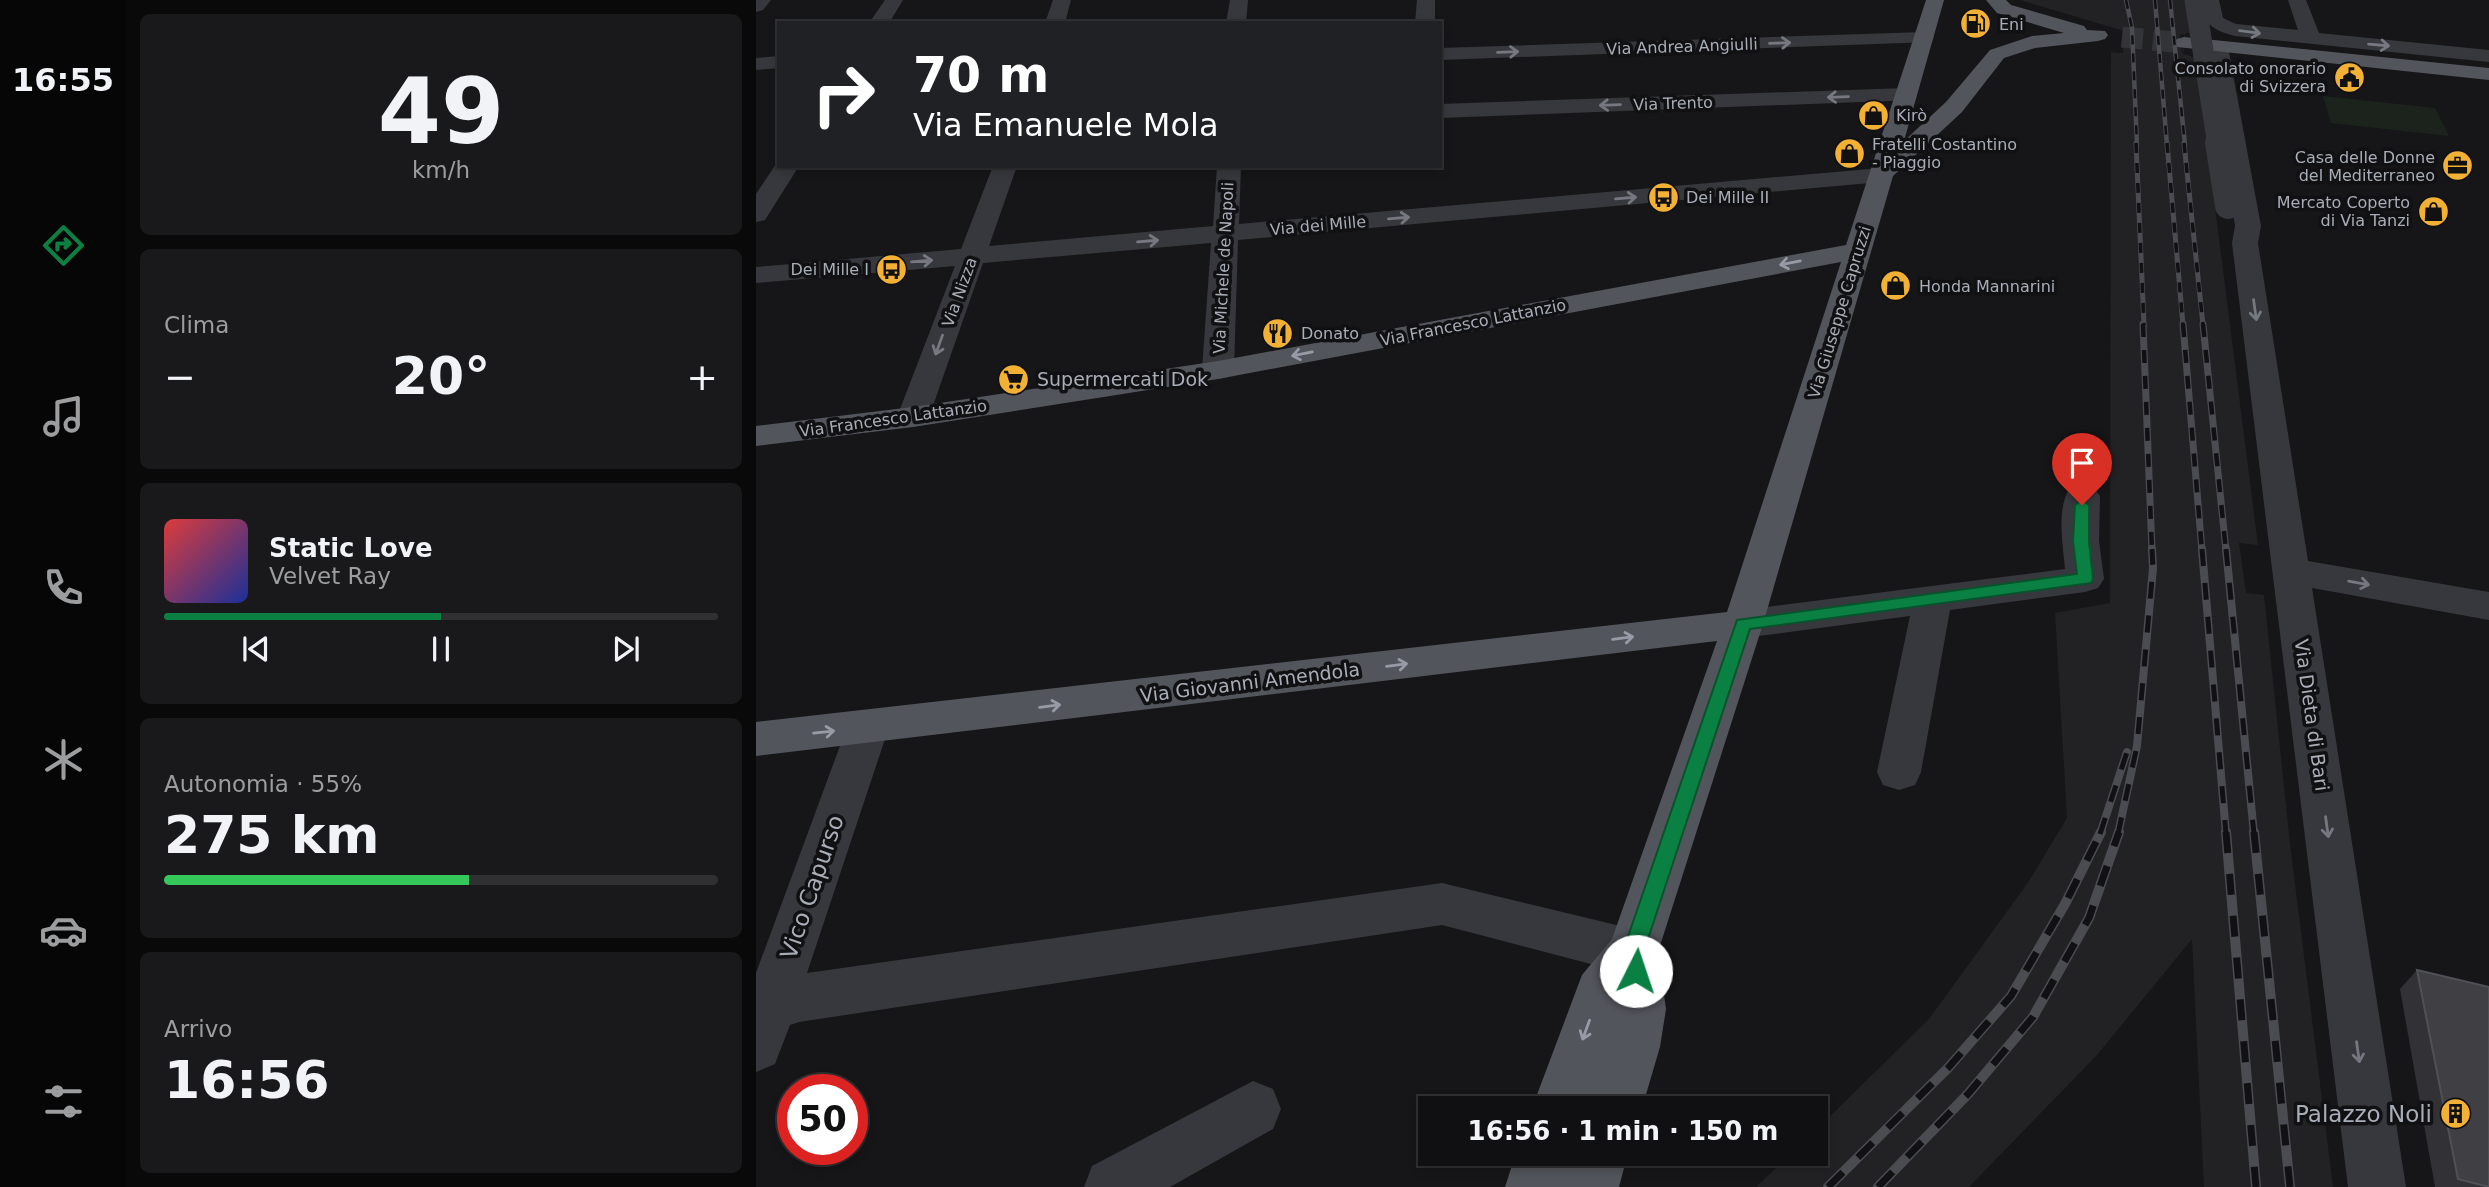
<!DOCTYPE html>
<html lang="it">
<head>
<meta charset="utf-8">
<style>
  :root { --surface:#101012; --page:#19191b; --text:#f1f3f6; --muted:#9c9d9f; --line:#303032; --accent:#0b8043 }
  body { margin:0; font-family:"DejaVu Sans",sans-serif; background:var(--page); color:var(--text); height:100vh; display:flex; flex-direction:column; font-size:26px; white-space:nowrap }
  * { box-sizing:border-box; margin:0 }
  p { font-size:23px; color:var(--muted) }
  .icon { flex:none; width:38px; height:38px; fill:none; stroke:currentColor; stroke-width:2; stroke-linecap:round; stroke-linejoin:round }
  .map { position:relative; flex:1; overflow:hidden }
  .side { display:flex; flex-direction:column; gap:14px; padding:14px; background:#09090a; width:630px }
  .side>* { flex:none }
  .banner { position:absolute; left:21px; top:21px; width:665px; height:147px; border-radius:0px; box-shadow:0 4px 10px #0003,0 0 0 2px var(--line); background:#202124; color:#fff; overflow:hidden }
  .speed { position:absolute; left:21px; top:1074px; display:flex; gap:14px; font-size:35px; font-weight:700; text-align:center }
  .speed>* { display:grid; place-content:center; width:91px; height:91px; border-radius:50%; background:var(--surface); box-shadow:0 4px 10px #0003,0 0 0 2px var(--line); line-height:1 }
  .speed .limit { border:10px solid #d22; background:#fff; color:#111 }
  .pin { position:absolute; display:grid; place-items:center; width:60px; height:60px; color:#fff; margin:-72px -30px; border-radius:50% 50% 50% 0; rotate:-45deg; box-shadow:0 0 7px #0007 }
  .pin .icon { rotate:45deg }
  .me { position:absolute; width:77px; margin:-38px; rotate:4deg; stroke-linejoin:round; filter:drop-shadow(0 0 5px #0008) }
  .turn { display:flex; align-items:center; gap:24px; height:147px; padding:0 21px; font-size:32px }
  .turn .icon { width:91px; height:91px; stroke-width:2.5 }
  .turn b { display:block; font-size:49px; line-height:60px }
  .big { font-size:52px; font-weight:800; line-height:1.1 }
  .side .widget { flex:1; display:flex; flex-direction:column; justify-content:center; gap:10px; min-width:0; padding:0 24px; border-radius:10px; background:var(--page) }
  .side .dial { align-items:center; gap:0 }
  .dial b { font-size:91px; line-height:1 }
  .song { display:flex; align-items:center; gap:21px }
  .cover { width:84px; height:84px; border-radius:10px; background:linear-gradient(135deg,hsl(0 70% 55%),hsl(230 70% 35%)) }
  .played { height:7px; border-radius:4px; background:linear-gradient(90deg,var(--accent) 50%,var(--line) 50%) }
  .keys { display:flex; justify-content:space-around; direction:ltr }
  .heat { display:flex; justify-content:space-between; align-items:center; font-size:38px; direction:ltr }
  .charge { height:10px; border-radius:5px; background:linear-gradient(90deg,#34c759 55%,var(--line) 0) }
  .trip { position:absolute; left:662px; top:1096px; width:410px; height:70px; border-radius:0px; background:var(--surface); box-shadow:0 4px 10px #0003,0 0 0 2px var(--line); font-weight:800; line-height:70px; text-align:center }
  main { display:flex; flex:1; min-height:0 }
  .tab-bar { display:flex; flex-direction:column; width:126px; justify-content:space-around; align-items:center; background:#060607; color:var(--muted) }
  .tab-bar .icon { width:49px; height:49px }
  .tab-bar .selected { color:var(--accent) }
  .tab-bar b { font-size:32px; color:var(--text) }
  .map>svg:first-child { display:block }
</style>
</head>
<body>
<main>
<nav class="tab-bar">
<b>16:55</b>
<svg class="icon selected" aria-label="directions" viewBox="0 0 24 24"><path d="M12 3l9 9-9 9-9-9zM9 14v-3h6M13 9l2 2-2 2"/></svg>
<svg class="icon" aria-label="music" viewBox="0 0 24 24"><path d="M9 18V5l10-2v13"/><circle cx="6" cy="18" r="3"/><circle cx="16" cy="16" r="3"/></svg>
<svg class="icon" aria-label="phone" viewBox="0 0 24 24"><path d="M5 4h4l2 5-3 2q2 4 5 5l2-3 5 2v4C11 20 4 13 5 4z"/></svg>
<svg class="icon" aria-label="climate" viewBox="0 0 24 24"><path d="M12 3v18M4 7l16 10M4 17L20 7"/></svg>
<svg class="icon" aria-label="car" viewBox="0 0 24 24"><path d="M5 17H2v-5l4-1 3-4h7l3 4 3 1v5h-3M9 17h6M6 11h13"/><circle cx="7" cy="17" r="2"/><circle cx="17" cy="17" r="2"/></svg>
<svg class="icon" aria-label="filters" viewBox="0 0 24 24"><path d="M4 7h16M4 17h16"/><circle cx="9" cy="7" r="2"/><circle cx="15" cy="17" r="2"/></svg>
</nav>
<section class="side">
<div class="widget dial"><b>49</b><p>km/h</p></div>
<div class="widget"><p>Clima</p>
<div class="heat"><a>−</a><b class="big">20°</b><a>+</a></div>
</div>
<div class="widget">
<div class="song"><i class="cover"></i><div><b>Static Love</b><p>Velvet Ray</p></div></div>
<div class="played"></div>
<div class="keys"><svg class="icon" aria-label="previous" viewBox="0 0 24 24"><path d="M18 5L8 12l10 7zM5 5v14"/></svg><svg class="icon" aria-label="pause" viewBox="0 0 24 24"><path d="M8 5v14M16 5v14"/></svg><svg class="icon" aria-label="next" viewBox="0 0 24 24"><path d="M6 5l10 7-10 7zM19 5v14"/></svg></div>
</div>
<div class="widget"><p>Autonomia · 55%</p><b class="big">275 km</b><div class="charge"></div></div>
<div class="widget"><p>Arrivo</p><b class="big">16:56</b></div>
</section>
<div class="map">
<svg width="1733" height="1187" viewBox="0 0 1733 1187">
  <rect width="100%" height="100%" fill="#161618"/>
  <path fill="#222225" d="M1264,0H1432L1436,32L1424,35L1426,53L1440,58L1502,545L1483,543L1490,593L1508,595L1534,844L1577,1187H1448L1436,939L1341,1055L1213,1187H1000L1036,1153H1059V1131L1173,1019L1273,881L1311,818L1299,613L1354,603L1355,52L1367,53L1368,31Z"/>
  <path fill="#1c231d" d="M1567,96L1679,108L1693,136L1575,123Z"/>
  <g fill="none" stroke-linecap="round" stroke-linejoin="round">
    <path stroke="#333438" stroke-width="21" stroke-dasharray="21 10" stroke-linecap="butt" d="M1366,37L1428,43"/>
    <path fill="#37383d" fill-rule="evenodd" d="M0,0H15L7,10L0,12Z
      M129,0H147L133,23H113Z
      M297,0H315L309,23H289Z
      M474,0H492L490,23H470Z
      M661,0H679V23H659Z
      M1445,0H1463L1467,18L1480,24L1542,30L1532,0H1550L1563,33L1733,50V62L1479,36C1456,30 1447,24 1445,0Z
      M1168,32L1175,34L1178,38L1175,42L684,60V48Z
      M1462,41L1469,43L1472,47L1505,226L1502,243L1552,561L1733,592V620L1556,588L1650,1187H1592L1476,243L1479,226L1452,47L1455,43Z
      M23,56V68L0,70V58Z
      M1150,88L1158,90L1161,95L1158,100L684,118V104Z
      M22,161L23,166H43L9,220L0,222V194Z
      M237,166H261L233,246L457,226L461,166H485L483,224L1125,168L1134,170L1137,175L1134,180L1125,182L482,240L478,370L473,377L462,379L451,377L446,370L455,243L227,263L173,417L169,424L157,427L145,424L141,417L199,266L0,283V267L205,249Z
      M1326,485L1338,488L1344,496L1343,541L1348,579L1342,588L1329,592L1194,610L1165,772L1159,785L1143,790L1127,785L1121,772L1154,616L987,638L973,634L967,624L973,614L987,610L1309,569C1307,545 1300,508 1314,488Z
      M112,710L127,715L133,727L51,973L686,883L877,929L895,936L902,952L895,968L877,975L686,925L43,1022L34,1025L19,1064L0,1072V973L91,727L97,715Z
      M497,1081L517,1089L525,1109L517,1129L414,1187H328L336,1166Z"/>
    <path fill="#53555c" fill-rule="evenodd" d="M1170,0H1188L1148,141L1190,102L1234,50L1276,36L1308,33L1241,13L1230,0H1250L1255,5L1328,26L1331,30L1349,31L1352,35L1349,39L1342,41L1279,48L1248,58L1206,112L1137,176L1007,624L902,952L910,1009L904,1047L886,1108H776L826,975L856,939L961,641L0,756V722L971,612L1085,262L462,379L157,427L0,446V426L157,407L462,361L1090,245Z
      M1428,37L1733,68V80L1421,47L1418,43L1421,39Z
      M760,1153H872L863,1187H749Z"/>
    <defs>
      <path id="rail-far4" d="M1370,0L1376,28L1381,145
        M1399,0L1411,145
        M1414,0L1429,145"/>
      <path id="rail-far3" d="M1380,143L1388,325
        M1411,143L1427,325
        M1428,143L1447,325"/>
      <path id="rail-far2" d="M1387,324L1396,551
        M1427,324L1446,551
        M1447,324L1470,551"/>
      <path id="rail-far1" d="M1446,549L1470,834
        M1470,549L1498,834
        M1344,834L1371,752
        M1362,834L1381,746L1397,568L1396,549"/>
      <path id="rail" d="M1470,832L1500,1187
        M1498,832L1534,1187
        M1072,1187L1192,1068L1255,996L1309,904L1345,832
        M1122,1187L1212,1094L1277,1017L1333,918L1363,832"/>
    </defs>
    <use href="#rail-far4" stroke="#4a4c52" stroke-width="4.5"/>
    <use href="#rail-far3" stroke="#4a4c52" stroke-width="5"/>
    <use href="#rail-far2" stroke="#4a4c52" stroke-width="7"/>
    <use href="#rail-far1" stroke="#4a4c52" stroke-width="8"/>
    <use href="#rail" stroke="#4a4c52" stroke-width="10"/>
    <use href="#rail-far4" stroke="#111113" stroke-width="2.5" stroke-dasharray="9" stroke-linecap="butt"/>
    <use href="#rail-far3" stroke="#111113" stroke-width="3.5" stroke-dasharray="10" stroke-linecap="butt"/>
    <use href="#rail-far2" stroke="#111113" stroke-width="4.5" stroke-dasharray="13" stroke-linecap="butt"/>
    <use href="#rail-far1" stroke="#111113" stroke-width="5" stroke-dasharray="17" stroke-linecap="butt"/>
    <use href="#rail" stroke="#111113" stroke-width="7" stroke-dasharray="21" stroke-linecap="butt"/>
    <path stroke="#37383d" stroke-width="21" d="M1439,0L1462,145"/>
    <path stroke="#37383d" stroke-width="26" d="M1462,143L1472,206"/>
  </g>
  <path fill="#323236" d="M1661,970L1733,1187H1679L1644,989Z"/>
  <path fill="#3f3f44" stroke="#4f5156" stroke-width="2" d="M1661,970L1733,987V1187L1702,1179Z"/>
  <defs><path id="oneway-shaft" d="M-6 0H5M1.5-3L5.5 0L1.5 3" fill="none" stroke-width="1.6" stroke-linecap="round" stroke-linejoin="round" transform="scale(1.75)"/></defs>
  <g stroke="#757881">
    <use href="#oneway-shaft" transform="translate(1494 32) rotate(7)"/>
    <use href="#oneway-shaft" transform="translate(1024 43) rotate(-2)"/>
    <use href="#oneway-shaft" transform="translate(1623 45) rotate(5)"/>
    <use href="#oneway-shaft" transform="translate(752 52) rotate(-2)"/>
    <use href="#oneway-shaft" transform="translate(1082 97) rotate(178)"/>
    <use href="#oneway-shaft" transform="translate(854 105) rotate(178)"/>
    <use href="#oneway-shaft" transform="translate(870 198) rotate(-5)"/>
    <use href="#oneway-shaft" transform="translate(643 218) rotate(-5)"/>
    <use href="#oneway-shaft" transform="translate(392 241) rotate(-5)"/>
    <use href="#oneway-shaft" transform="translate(166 261) rotate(-5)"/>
    <use href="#oneway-shaft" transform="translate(1499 310) rotate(82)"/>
    <use href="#oneway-shaft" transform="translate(183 345) rotate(110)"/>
    <use href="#oneway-shaft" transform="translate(1603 583) rotate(10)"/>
    <use href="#oneway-shaft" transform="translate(1571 827) rotate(82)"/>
    <use href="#oneway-shaft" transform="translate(1602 1052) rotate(82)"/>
  </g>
  <g stroke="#979ba6">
    <use href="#oneway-shaft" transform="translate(1034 263) rotate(169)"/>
    <use href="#oneway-shaft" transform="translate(546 354) rotate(169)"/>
    <use href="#oneway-shaft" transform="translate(867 638) rotate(-7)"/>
    <use href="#oneway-shaft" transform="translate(641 665) rotate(-7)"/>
    <use href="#oneway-shaft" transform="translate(294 706) rotate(-7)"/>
    <use href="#oneway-shaft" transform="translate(68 732) rotate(-6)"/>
    <use href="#oneway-shaft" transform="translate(830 1030) rotate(110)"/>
  </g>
  <path fill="#0b8043" stroke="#07532c" stroke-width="2" d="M1326,500L1333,505V541L1337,579L1335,583L994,629L888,951L890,971L887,978L880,980L872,978L867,951L981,620L1321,574L1317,541L1319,505Z"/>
  <defs>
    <symbol id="fuel-disc" viewBox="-11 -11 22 22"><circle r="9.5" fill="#f2b134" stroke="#111113"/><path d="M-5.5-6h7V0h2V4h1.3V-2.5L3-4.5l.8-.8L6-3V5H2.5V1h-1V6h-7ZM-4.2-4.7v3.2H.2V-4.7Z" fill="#111"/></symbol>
    <symbol id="civic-disc" viewBox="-11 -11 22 22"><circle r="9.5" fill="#f2b134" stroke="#111113"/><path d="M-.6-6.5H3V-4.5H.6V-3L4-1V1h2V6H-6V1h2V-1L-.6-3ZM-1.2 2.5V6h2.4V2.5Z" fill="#111"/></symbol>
    <symbol id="shop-disc" viewBox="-11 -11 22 22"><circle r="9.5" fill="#f2b134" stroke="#111113"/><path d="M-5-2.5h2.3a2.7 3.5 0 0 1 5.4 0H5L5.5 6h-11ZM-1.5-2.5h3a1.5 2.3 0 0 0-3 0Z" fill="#111"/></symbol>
    <symbol id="office-disc" viewBox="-11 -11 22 22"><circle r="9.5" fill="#f2b134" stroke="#111113"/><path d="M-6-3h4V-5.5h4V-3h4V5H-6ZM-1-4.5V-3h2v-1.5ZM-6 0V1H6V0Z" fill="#111"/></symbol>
    <symbol id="bus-disc" viewBox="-11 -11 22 22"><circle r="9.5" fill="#f2b134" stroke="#111113"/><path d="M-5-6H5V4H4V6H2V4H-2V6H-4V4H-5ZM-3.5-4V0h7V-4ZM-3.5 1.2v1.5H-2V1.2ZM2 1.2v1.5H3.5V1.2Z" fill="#111"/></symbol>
    <symbol id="restaurant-disc" viewBox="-11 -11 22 22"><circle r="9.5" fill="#f2b134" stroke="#111113"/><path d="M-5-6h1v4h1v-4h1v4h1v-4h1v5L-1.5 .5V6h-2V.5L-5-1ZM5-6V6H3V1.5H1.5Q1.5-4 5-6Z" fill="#111"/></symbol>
    <symbol id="supermarket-disc" viewBox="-11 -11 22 22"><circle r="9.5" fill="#f2b134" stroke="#111113"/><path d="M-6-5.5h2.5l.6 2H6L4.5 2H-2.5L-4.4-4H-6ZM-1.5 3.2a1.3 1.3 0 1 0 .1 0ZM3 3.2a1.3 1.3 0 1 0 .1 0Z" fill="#111"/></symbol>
    <symbol id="building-disc" viewBox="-11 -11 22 22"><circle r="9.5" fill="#f2b134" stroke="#111113"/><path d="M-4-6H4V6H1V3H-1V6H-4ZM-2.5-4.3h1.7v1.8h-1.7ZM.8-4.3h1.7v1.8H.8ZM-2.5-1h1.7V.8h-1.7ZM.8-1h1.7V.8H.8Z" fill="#111"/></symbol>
  </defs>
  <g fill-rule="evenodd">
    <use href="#fuel-disc" x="1202" y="6" width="35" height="35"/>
    <use href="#civic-disc" x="1576" y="60" width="35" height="35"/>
    <use href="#shop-disc" x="1100" y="98" width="35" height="35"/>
    <use href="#shop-disc" x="1076" y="136" width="35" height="35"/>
    <use href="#office-disc" x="1684" y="148" width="35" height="35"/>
    <use href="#bus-disc" x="890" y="180" width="35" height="35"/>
    <use href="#shop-disc" x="1660" y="194" width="35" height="35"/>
    <use href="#bus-disc" x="118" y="252" width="35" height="35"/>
    <use href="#shop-disc" x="1122" y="268" width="35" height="35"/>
    <use href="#restaurant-disc" x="504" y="316" width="35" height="35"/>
    <use href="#supermarket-disc" x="240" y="362" width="35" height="35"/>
    <use href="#building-disc" x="1682" y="1096" width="35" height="35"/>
  </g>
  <g text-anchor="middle" stroke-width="7" stroke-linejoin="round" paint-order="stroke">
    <g font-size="16" fill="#a8adb8" stroke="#111113" text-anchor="start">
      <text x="1243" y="30">Eni</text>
      <text x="1570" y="74" text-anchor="end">Consolato onorario<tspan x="1570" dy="18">di Svizzera</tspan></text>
      <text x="1140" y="121">Kirò</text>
      <text x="1116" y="150">Fratelli Costantino<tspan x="1116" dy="18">- Piaggio</tspan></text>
      <text x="1679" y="163" text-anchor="end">Casa delle Donne<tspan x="1679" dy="18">del Mediterraneo</tspan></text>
      <text x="930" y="203">Dei Mille II</text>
      <text x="1654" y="208" text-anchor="end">Mercato Coperto<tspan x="1654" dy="18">di Via Tanzi</tspan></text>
      <text x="113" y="275" text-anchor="end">Dei Mille I</text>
      <text x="1163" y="292">Honda Mannarini</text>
      <text x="545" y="339">Donato</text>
    </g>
    <g font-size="16" fill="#a8adb8" stroke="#111113">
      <text transform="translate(926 46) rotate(-2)" y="6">Via Andrea Angiulli</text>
      <text transform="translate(917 103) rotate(-2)" y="6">Via Trento</text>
      <text transform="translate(562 225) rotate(-5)" y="6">Via dei Mille</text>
      <text transform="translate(467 268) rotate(-87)" y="6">Via Michele de Napoli</text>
      <text transform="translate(203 292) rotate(-70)" y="6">Via Nizza</text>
      <text transform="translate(1083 312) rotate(-73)" y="6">Via Giuseppe Capruzzi</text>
      <text transform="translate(717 322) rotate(-11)" y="6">Via Francesco Lattanzio</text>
      <text transform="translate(137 418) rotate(-8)" y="6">Via Francesco Lattanzio</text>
    </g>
    <g font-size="19" fill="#a8adb8" stroke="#111113" text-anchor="start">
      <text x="281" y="386">Supermercati Dok</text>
    </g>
    <g font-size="19" fill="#a8adb8" stroke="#111113">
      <text transform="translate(494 682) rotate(-7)" y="7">Via Giovanni Amendola</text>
      <text transform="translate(1556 715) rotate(82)" y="7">Via Dieta di Bari</text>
    </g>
    <g font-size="23" fill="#a8adb8" stroke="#111113">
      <text transform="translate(56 887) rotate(-71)" y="8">Vico Capurso</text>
    </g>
    <g font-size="23" fill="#a8adb8" stroke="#111113" text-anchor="end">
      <text x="1676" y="1122">Palazzo Noli</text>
    </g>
  </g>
</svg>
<div class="speed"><div class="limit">50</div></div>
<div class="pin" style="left:1326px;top:505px;background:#d93025"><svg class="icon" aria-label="arrive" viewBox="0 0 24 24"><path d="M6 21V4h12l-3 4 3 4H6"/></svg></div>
<svg class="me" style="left:880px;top:971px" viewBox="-20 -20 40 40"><circle r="19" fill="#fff"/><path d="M0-13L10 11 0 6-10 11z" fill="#0b8043"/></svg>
<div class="trip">16:56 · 1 min · 150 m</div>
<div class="banner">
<div class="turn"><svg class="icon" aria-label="right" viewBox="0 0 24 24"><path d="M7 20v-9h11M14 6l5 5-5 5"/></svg><div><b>70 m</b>Via Emanuele Mola</div></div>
</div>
</div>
</main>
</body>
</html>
